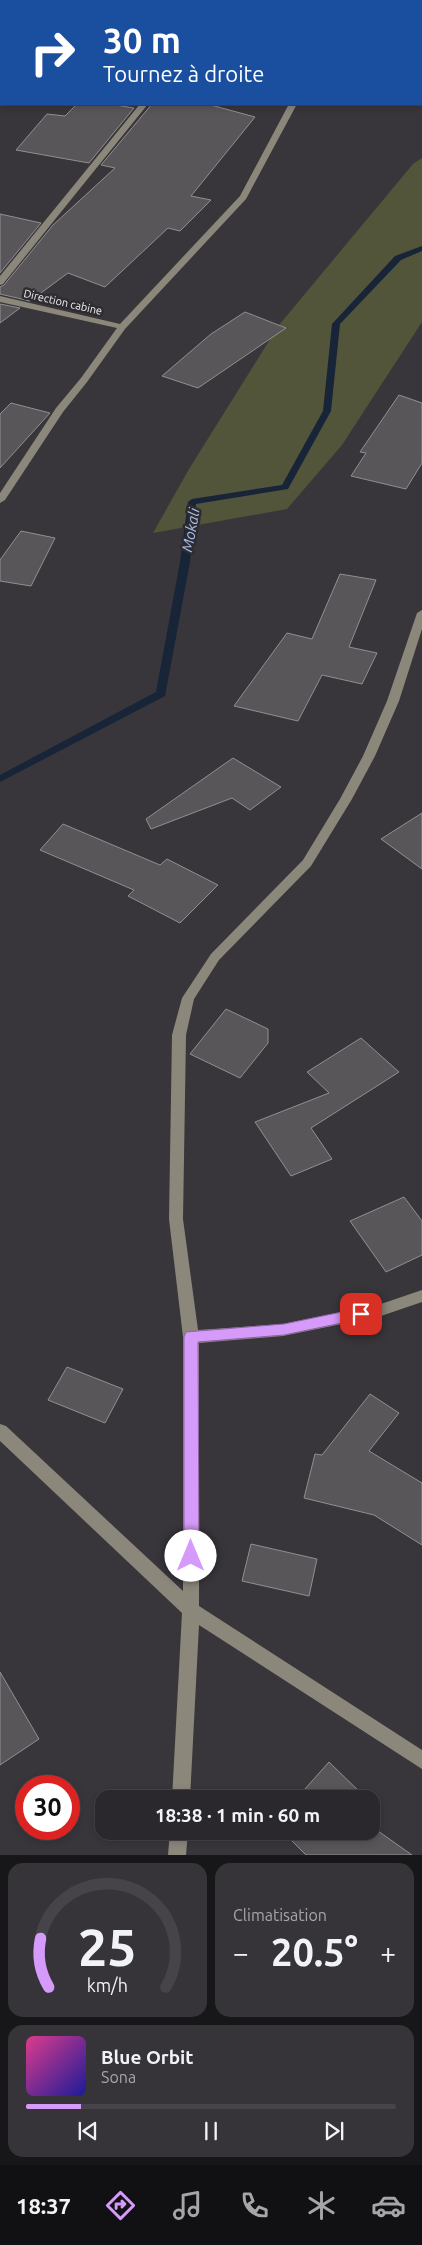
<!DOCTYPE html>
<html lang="fr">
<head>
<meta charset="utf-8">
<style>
  :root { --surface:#2a282c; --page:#363438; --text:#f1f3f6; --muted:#a5a6a9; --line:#464448; --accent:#d69bfa }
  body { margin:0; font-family:Ubuntu,sans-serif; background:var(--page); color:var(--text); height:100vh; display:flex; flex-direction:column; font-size:19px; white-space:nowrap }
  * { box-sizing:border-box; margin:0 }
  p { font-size:16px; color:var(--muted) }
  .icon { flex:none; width:28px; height:28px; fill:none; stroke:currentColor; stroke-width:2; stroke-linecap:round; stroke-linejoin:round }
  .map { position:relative; height:1855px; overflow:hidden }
  .drawer { display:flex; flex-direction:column; gap:8px; padding:8px; background:#171618; flex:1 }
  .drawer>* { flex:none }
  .banner { position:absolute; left:0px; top:0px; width:422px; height:105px; box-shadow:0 2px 8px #0003,0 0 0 1px var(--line); background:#1a4fa0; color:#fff; overflow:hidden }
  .speed { position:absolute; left:15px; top:1775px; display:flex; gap:10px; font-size:25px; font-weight:700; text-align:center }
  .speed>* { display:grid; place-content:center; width:65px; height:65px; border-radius:50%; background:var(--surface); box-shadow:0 2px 8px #0003,0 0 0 1px var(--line); line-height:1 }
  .speed .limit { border:8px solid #d22; background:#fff; color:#111 }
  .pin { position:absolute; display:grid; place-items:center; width:42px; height:42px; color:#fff; margin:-21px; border-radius:10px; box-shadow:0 2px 8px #0006 }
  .me { position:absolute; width:55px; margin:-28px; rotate:0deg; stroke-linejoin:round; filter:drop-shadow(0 0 4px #0008) }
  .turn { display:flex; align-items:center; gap:18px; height:105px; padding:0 20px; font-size:22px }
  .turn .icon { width:65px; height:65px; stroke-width:2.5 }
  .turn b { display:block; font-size:35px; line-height:42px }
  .big { font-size:38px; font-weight:700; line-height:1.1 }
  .drawer .tile { flex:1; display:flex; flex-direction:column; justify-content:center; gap:8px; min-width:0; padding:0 18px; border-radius:15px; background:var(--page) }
  .drawer .dial { align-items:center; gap:0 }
  .dial svg { height:130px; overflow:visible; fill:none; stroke:var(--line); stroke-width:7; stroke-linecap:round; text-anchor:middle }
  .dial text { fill:var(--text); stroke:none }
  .song { display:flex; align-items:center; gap:15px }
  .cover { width:60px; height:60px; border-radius:8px; background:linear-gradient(135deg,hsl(330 70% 55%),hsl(240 70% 35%)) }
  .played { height:5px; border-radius:2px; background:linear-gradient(90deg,var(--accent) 15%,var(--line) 15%) }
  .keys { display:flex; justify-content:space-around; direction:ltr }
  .heat { display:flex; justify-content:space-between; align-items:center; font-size:28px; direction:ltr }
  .drawer .tiles { flex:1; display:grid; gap:8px; grid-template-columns:1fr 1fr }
  .tile:last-child { grid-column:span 2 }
  .trip { position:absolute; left:95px; top:1790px; width:285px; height:50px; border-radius:15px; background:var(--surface); box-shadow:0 2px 8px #0003,0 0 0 1px var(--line); font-weight:700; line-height:50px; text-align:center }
  .menu { display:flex; height:80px; justify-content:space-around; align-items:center; background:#111012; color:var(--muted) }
  .menu .icon { width:35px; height:35px }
  .menu .on { color:var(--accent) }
  .menu b { font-size:22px; color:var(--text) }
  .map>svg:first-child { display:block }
</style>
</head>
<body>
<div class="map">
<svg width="422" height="1855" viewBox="0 0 422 1855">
  <rect width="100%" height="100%" fill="#38363a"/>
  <path fill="#52553a" d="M422,158V322L342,445L287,509L153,533L189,469L279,325L413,164Z"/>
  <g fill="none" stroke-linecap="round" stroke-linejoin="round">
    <path fill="#182438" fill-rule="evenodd" d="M422,246V251L401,260L340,324L331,411L288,489L196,504L190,562L165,696L0,782V775L156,692L180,562L188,502L192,499L282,485L323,411L332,324L395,256Z"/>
  </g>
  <path fill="#59565a" stroke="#928f93" d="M77,104H109L134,108L89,163L16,150L47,114L65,116Z
    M152,104H207L255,117L191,196L211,200L180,231L168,228L105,287L68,273L30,301L0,294V287L4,285L53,225L115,168L101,165Z
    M0,214L41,223L0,273Z
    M0,304L20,308L0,323Z
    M245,312L286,328L198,388L162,376L211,334Z
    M399,395L422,403V463L406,489L351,476L366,453L360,452Z
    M11,403L50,413L0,468V414Z
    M21,531L55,538L31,586L0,581V560Z
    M340,574L376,580L349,647L377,653L362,684L322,675L298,721L234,706L287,633L312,639Z
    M233,758L281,787L250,810L232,798L151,829L146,819Z
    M422,813V869L381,839Z
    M63,824L160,865L167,859L218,885L180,923L128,896L134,890L40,850Z
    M226,1009L268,1029V1043L240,1078L190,1054Z
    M361,1038L399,1072L311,1128L332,1159L291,1176L255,1122L329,1093L307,1072Z
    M404,1197L422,1221V1255L386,1272L350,1221Z
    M67,1367L123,1389L105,1423L48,1400Z
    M370,1394L399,1413L369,1451L422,1483V1545L374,1515L304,1498L315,1454L322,1455Z
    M251,1544L317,1559L309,1596L242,1581Z
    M0,1672L39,1739L0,1765Z
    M329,1762L367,1799H296Z
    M371,1826L412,1855H306L282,1831H371Z"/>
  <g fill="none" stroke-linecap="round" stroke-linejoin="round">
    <path fill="#8c877b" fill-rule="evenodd" d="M26,0H39V1H26Z
      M0,100H1L3,105H0Z
      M140,104H148L3,284L0,285V276Z
      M289,104H297L246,199L125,329L87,382L63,412L5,500L0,503V493L56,408L81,378L117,328L0,302V296L120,324L240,196Z
      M422,610V629L399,701L375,756L352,799L311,866L219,960L194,999L186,1035L183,1219L198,1330L283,1324L381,1304L422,1290V1302L381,1316L283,1336L199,1343V1606L422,1750V1769L199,1625L190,1799H172L182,1613L0,1441V1424L6,1426L183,1591V1337L169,1219L172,1035L182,998L211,954L303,860L340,799L363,756L387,701L417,613Z
      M170,1831H188L186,1855H168Z"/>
  </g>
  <path fill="#d69bfa" stroke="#8b65a2" d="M361,1308L366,1310L368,1314L366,1318L361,1319L284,1335L198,1342L199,1556L196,1561L191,1563L186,1561L184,1556V1337L186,1332L284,1324Z"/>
  <g text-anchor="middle" stroke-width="5" stroke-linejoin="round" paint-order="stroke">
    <g font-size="11" fill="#efeef0" stroke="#2e2c30">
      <text transform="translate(63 302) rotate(13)" y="4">Direction cabine</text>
    </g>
    <g font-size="15" font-style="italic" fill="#a5bfee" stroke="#2e2c30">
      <text transform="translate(191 530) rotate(-80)" y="5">Mokali</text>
    </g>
  </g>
</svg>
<div class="speed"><div class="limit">30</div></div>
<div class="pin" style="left:361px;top:1314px;background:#d93025"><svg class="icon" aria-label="arrive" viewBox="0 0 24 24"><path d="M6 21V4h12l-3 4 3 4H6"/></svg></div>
<svg class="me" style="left:191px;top:1556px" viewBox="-20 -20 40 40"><circle r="19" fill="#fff"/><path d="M0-13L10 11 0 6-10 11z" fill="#d69bfa"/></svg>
<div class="trip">18:38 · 1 min · 60 m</div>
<div class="banner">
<div class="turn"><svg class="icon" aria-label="right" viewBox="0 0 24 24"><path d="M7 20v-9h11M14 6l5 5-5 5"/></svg><div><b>30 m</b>Tournez à droite</div></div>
</div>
</div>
<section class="drawer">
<div class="tiles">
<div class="tile dial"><svg viewBox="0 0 100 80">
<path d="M14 69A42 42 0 1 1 86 69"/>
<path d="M14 69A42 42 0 0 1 9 39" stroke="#d69bfa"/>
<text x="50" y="56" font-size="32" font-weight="700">25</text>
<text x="50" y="72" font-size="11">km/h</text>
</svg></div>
<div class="tile"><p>Climatisation</p>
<div class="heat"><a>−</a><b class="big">20.5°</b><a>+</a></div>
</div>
<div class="tile">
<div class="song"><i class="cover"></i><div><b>Blue Orbit</b><p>Sona</p></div></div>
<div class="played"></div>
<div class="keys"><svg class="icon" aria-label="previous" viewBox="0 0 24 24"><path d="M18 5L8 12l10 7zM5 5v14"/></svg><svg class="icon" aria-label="pause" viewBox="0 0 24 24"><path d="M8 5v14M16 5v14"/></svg><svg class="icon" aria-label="next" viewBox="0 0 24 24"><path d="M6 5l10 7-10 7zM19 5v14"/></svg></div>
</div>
</div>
</section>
<nav class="menu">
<b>18:37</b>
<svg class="icon on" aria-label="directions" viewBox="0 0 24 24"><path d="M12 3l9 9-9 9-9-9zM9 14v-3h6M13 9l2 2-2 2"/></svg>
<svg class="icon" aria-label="music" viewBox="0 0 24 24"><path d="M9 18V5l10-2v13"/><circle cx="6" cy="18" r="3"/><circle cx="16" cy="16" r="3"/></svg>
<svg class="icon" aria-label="phone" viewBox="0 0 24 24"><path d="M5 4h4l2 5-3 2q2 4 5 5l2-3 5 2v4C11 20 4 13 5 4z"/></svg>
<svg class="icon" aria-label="climate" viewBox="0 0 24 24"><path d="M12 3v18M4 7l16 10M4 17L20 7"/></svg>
<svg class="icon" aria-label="car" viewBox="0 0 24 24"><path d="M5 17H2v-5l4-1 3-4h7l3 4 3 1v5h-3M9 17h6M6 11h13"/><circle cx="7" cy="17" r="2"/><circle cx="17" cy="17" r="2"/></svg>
</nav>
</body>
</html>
